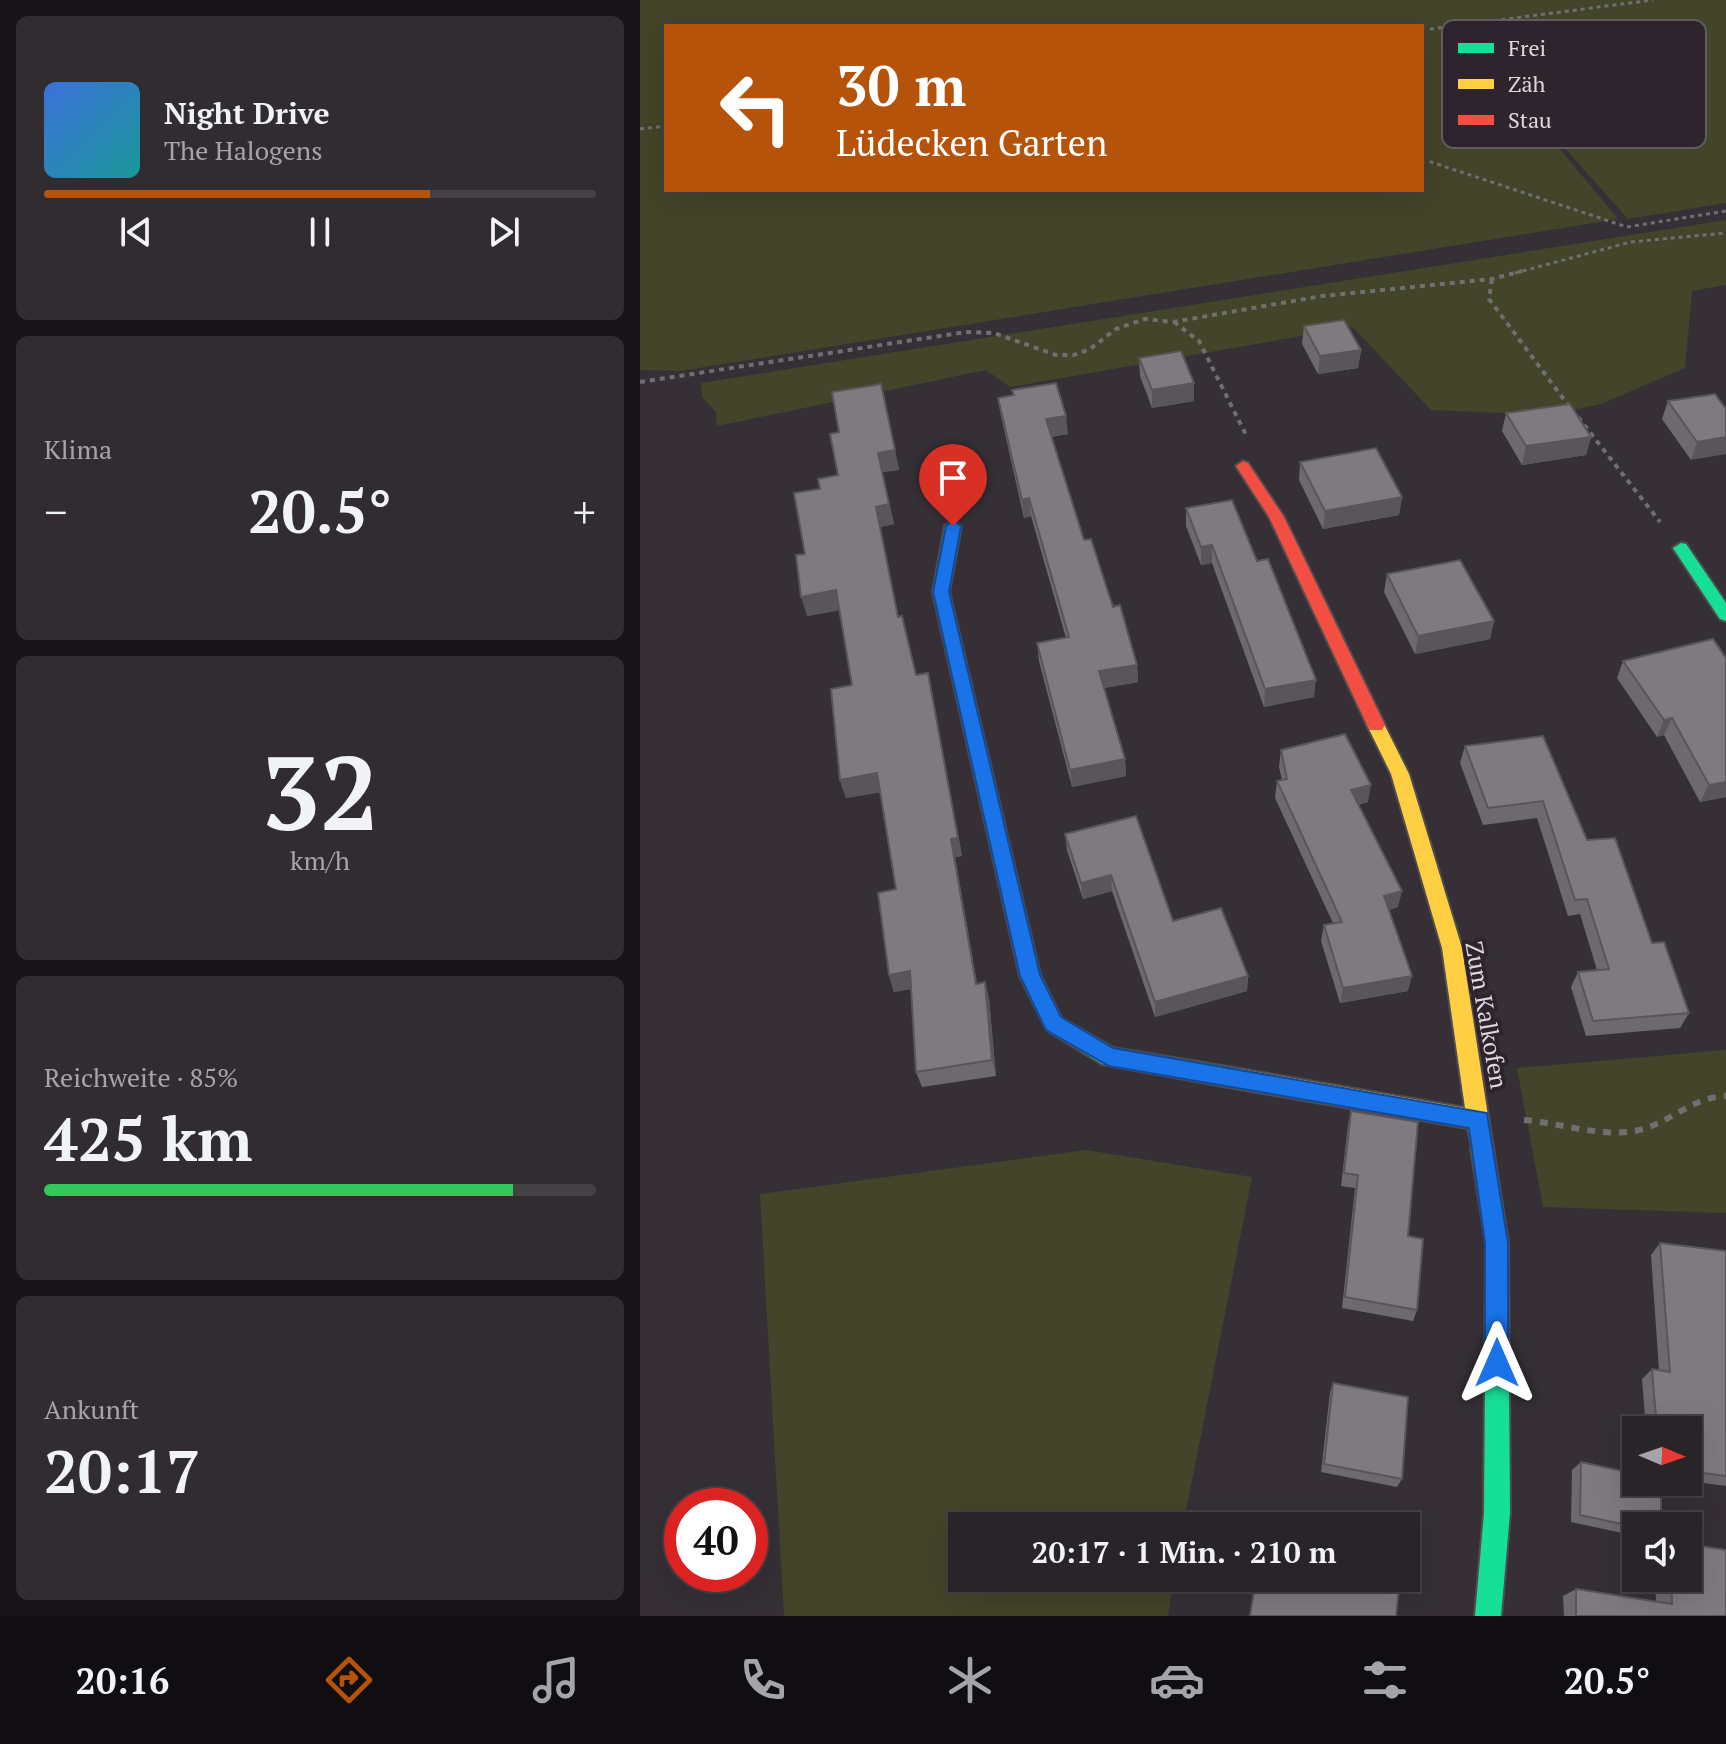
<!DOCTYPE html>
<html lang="de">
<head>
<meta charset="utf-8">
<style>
  :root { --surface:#282428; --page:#302c30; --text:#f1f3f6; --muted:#a5a4a8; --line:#444145; --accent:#b45309 }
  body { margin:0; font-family:"PT Serif",serif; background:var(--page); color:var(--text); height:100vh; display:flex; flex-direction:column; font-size:30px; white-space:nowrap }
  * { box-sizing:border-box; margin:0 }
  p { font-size:26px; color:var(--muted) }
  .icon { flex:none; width:44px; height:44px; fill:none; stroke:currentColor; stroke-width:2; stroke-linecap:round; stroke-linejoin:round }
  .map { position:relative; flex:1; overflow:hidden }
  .drawer { display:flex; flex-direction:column; gap:16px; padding:16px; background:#161416; width:640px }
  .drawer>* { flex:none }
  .guide { position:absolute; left:24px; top:24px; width:760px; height:168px; border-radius:0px; box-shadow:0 8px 32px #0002,0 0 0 2px var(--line); background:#b45309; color:#fff; overflow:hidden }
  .needle { width:52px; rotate:92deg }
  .tools { position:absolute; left:982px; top:1416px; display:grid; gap:16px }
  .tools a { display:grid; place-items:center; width:80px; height:80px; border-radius:0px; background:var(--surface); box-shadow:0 8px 32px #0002,0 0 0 2px var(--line); font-size:40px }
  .speed { position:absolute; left:24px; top:1488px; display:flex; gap:16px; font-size:40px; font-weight:700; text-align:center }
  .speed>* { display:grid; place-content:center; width:104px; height:104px; border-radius:50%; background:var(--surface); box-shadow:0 8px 32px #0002,0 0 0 2px var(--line); line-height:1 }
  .speed .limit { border:12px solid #d22; background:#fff; color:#111 }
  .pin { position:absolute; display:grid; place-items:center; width:68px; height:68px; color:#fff; margin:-82px -34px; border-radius:50% 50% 50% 0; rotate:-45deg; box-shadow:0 0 8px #0007 }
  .pin .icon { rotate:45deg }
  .me { position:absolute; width:88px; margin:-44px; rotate:0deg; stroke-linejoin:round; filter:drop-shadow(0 0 6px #0008) }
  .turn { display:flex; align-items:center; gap:28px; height:168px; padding:0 40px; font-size:36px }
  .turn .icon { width:104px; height:104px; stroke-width:2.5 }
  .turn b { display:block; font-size:56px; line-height:68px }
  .big { font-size:60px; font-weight:700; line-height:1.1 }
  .drawer .tile { flex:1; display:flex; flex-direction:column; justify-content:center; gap:12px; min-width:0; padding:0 28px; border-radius:12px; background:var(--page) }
  .drawer .dial { align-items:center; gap:0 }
  .dial b { font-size:104px; line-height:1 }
  .song { display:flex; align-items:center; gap:24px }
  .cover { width:96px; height:96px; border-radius:12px; background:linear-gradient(135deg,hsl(220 70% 55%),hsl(180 70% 35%)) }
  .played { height:8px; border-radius:4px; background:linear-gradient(90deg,var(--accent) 70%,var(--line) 70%) }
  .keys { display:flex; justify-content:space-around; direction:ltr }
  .heat { display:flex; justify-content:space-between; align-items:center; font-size:44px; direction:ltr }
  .charge { height:12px; border-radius:6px; background:linear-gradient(90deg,#34c759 85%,var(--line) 0) }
  .trip { position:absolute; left:308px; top:1512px; width:472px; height:80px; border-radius:0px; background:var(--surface); box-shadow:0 8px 32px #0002,0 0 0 2px var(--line); font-weight:700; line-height:80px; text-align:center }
  .menu { display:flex; height:128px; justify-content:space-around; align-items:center; background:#100e10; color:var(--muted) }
  .menu .icon { width:56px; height:56px }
  .menu .on { color:var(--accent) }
  .menu b { font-size:36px; color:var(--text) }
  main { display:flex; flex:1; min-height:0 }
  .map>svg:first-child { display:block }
</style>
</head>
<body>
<main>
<section class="drawer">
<div class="tile">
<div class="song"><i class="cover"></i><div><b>Night Drive</b><p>The Halogens</p></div></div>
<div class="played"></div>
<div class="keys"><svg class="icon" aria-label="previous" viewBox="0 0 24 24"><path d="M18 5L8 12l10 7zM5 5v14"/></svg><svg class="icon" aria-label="pause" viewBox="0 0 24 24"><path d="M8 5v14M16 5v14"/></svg><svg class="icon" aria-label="next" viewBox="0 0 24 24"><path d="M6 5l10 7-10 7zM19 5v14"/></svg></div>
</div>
<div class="tile"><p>Klima</p>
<div class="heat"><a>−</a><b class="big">20.5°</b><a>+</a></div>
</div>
<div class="tile dial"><b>32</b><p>km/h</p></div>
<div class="tile"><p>Reichweite · 85%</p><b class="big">425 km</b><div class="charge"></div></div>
<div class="tile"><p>Ankunft</p><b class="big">20:17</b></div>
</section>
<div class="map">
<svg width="1086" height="1616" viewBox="0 0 1086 1616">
  <rect width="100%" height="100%" fill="#363036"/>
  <path fill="#424529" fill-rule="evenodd" d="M0,0H1086V203L988,219L841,54L978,219L40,371L0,370ZM26,26H782V190H26Z
    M1086,220V285L1052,291L1045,368L961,404L909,415L791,410L713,327L370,387L346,370L77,426L76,412L62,397L61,383Z
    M1086,1050V1213L903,1207L877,1068Z
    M446,1150L612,1177L543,1526H322V1578H534L528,1616H144L120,1194Z"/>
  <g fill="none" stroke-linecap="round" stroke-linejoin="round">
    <defs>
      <path id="fast" d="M313,521L321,526L309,592L400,975L421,1018L473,1048L600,1069L607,1072L610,1079L607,1086L600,1089L462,1064L407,1030L380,976L293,592L305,526Z
        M1041,543L1046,544L1086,603V621L1080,619L1033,548Z
        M842,1138L850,1141L853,1148L868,1243L870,1513L861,1616H835L844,1513L846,1243L831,1148L834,1141Z"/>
      <path id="slow" d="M736,718L742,720L769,774L822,948L853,1148L850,1155L842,1158L834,1155L828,1128L600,1089L593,1086L590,1079L593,1072L600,1069L825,1108L802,948L751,774L727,725Z"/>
      <path id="jam" d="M603,461L608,463L644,517L745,725L742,730H730L727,725L629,517L596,466Z"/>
    </defs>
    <use href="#fast" stroke="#504c50" stroke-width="4"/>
    <use href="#slow" stroke="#504c50" stroke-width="4"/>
    <use href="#jam" stroke="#504c50" stroke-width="4"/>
    <path stroke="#716e70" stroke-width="3" stroke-dasharray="4 4" stroke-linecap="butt" d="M782,30L1013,0
      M0,129L26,126
      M782,159L987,227L1086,211
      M875,273L991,242L1086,233"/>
    <path stroke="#716e70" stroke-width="4" stroke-dasharray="5 5" stroke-linecap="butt" d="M852,279L849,299L931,409
      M534,322L559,341L607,437
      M0,382L326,332L354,333L416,355H434L450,349L476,329L505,319L533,322L682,296L852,279L882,271
      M938,417L1020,522"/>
    <path stroke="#716e70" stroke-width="6" stroke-dasharray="8 8" stroke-linecap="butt" d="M884,1120C920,1123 958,1137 995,1131C1028,1125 1051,1097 1086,1096"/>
    <use href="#fast" fill="#16e098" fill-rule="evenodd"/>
    <use href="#slow" fill="#ffcf43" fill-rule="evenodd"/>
    <use href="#jam" fill="#f24e42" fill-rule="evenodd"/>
  </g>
  <path fill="#6d696d" d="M664,326L721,350L718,368L678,374L662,344Z
    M499,358L554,383V401L512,408L500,376Z
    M241,384L259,470L242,472L254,524L240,527L258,616L276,675L288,673L292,692L322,856L315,857L337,984L345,982L349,999L356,1076L282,1087L276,1072L271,989L254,992L249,975L256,889L240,792L206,798L200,780L212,685L199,610L167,616L165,554L180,489L198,475L199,432Z
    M372,390L428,434L411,437L444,540L497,665L498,682L464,688L485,759L486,776L432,787L399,661L397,643L426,638L391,516L384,518L361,416L358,398L373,396Z
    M1028,401L1086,409L1051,460L1022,419Z
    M866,413L951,437L946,455L882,465L862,431Z
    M660,462L762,497L759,515L683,529L659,480Z
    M546,508L674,697L624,707L572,563L561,565L546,526Z
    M747,574L854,621L850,639L775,654L744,592Z
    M1073,639L1086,797L1060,802L1024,735L1017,737L977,678L983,661Z
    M903,736L947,840L1012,943L1049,1013L1040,1028L946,1036L931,987L938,972L957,970L940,914L928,916L897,818L843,825L820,763L825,746Z
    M641,750L728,802L718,805L758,907L749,910L768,991L700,1003L681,941L684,925L693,923L635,798L637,781L642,780L639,767Z
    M425,834L533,921L608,976L607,991L515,1017L472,891L443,899L427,850Z
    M711,1111L768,1236L777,1310L773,1321L702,1308L715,1188L701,1186L708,1124Z
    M1020,1243L1086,1251V1486L1048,1481V1430H1006L1002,1379L1012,1369L1019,1370L1011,1255Z
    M693,1383L762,1479L757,1487L681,1472L690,1392Z
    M941,1462L996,1526V1536L931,1522L932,1470Z
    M1015,1578H1048L1086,1616H924L923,1596L936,1589L1016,1602Z"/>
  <path fill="#595559" d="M721,350L718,368L678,374L680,356Z
    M554,383V401L512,408V390Z
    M426,416L428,434L408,437L406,419Z
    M951,437L946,455L882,465L886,446Z
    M1086,437V454L1051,460L1057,442Z
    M255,450L259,470L242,472L238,453Z
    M762,497L759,515L683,529L685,511Z
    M389,498L391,516L384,518L382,500Z
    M249,504L254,524L240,527L262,636L236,507Z
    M572,545V563L561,565V547Z
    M196,590L202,610L167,616L161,597Z
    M854,621L850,639L775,654L778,636Z
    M497,665L498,682L460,689L459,671Z
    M288,673L322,856L315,857L340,1000L311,839Z
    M676,680L674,697L624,707L625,689Z
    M1032,718L1024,735L1017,737L1024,720Z
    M485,759L486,776L432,787L430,770Z
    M237,773L243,792L206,798L200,780Z
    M1086,782V797L1060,802L1069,785Z
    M731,785L728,802L708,807L711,790Z
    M471,875L472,891L443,899L441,883Z
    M762,891L758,907L741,912L744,896Z
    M270,971L275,988L254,992L249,975Z
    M608,976L607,991L515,1017V1002Z
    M772,976L768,991L700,1003L703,988Z
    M345,982L349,999L356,1076L352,1060Z"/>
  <path fill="#7f7a7f" stroke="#595559" stroke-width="2" d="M704,320L721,350L680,356L664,326Z
    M541,351L554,383L512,390L499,358Z
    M416,383L426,416L406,419L444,540L451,539L473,607L480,605L497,665L459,671L485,759L430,770L397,643L429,637L389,498L382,500L358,398L374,395L372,390Z
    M241,384L255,450L238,453L249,504L236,507L258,617L262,616L276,675L288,673L318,838L311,839L336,984L345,982L352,1060L276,1072L270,971L249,975L238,893L256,889L237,773L200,780L191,689L212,685L196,590L161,597L156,555L165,554L154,493L180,489L178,479L198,475L190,434L199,432L192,392Z
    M1075,394L1086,409V437L1057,442L1028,401Z
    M930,404L951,437L886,446L866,413Z
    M736,448L762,497L685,511L660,462Z
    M592,500L617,561L628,559L676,680L625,689L572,545L561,547L546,508Z
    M820,560L854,621L778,636L747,574Z
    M1073,639L1086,658V782L1069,785L1032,718L1024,720L983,661Z
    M705,734L731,785L711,790L762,891L744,896L772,976L703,988L684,925L702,922L637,781L647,779L641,750Z
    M903,736L947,840L975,838L1012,943L1024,942L1049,1013L953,1021L938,972L969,969L947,899L935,900L903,801L848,808L825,746Z
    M496,816L533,921L581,908L608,976L515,1002L471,875L441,883L425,834Z
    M711,1111L778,1122L768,1236L783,1239L777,1310L705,1297L718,1175L704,1173Z
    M1020,1243L1086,1251V1476L1048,1471V1430H1017L1012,1369L1030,1372Z
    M693,1383L768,1397L762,1479L684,1464Z
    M941,1462L996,1474V1482H1021V1526L996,1527L940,1515Z
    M626,1517L662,1526H624Z
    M1048,1544L1086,1550V1616H936V1589L1032,1604L1031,1578H1048Z
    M616,1578H760L756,1616H610Z"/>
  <path fill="#1a73e8" stroke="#114b97" stroke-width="2" d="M313,520L321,526L309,592L400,975L421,1017L473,1048L847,1113L868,1243V1363L865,1371L857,1375L848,1371L845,1363V1243L829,1128L469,1066L406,1030L380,976L293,592L306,526Z"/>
  <g text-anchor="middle" stroke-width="8" stroke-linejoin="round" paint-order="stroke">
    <g font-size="24" fill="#ded7dd" stroke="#2e242d">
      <text transform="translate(846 1015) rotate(80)" y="8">Zum Kalkofen</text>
    </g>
  </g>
  <rect x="802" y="20" width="264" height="128" rx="12" fill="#2e242d" stroke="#635a62" stroke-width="2"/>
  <rect x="818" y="43" width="36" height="10" fill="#16e098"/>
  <rect x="818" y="79" width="36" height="10" fill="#ffcf43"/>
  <rect x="818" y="115" width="36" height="10" fill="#f24e42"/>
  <g font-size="22" fill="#ded7dd">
    <text x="868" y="56">Frei</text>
    <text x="868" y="92">Zäh</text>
    <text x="868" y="128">Stau</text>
  </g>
</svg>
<div class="tools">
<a><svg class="needle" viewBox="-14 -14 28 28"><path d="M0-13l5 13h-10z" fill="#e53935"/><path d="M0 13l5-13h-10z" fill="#a5a4a8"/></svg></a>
<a><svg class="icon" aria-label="sound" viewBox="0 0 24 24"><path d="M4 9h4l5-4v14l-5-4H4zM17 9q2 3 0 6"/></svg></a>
</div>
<div class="speed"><div class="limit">40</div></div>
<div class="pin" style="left:313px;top:526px;background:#d93025"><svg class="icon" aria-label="arrive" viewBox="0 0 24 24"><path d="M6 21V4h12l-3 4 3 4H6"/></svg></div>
<svg class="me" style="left:857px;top:1363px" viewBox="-20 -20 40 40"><path d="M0-17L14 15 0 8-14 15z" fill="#1a73e8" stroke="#fff" stroke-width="4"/></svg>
<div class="trip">20:17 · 1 Min. · 210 m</div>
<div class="guide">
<div class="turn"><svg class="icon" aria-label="left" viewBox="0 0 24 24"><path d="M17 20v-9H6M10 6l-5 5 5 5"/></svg><div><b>30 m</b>Lüdecken Garten</div></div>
</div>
</div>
</main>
<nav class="menu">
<b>20:16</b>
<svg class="icon on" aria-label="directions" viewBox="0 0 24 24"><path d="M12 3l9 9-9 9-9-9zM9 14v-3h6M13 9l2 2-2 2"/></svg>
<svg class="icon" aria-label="music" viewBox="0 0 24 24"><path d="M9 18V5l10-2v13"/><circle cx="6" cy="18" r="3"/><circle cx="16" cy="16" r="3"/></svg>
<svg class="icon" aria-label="phone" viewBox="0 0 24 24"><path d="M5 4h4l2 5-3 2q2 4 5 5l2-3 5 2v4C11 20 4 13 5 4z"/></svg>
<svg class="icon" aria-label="climate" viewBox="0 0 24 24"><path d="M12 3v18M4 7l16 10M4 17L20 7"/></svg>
<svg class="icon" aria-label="car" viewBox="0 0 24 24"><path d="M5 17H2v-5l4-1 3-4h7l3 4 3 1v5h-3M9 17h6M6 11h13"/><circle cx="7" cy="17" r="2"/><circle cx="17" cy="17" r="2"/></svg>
<svg class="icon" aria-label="filters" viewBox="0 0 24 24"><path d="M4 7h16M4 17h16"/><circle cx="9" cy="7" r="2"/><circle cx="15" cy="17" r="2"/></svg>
<b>20.5°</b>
</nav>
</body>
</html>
